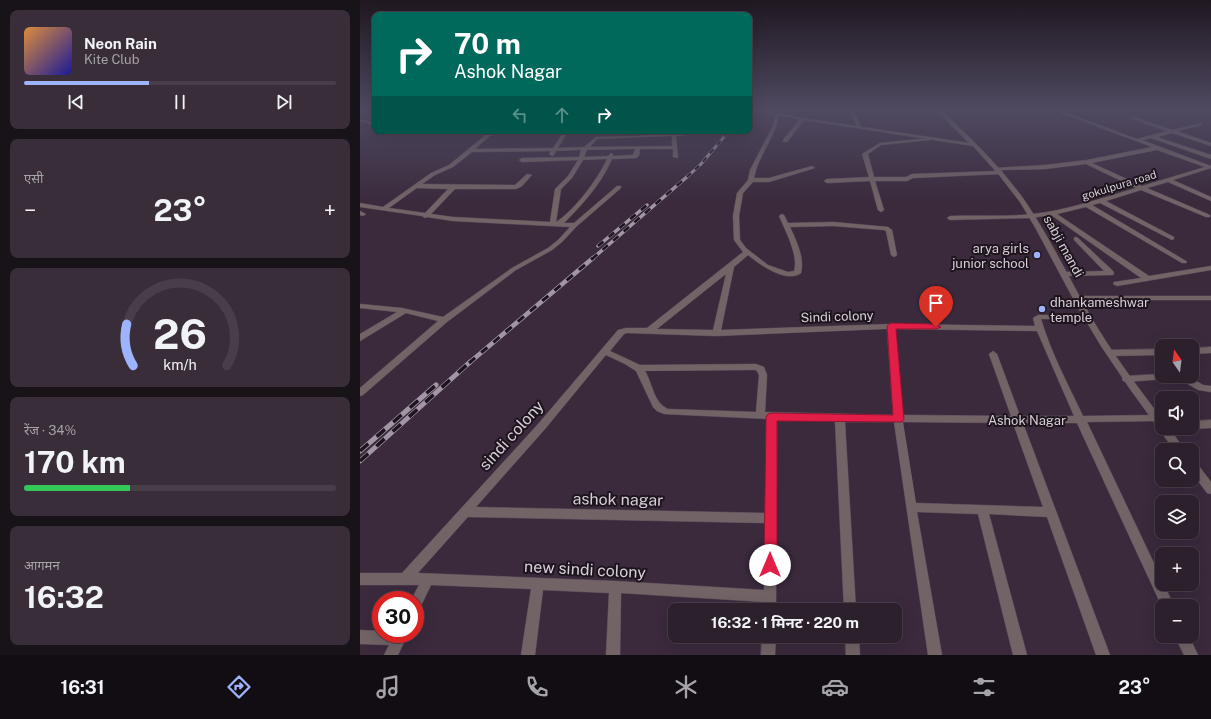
<!DOCTYPE html>
<html lang="hi">
<head>
<meta charset="utf-8">
<style>
  :root { --surface:#2c202d; --page:#382d39; --text:#f1f3f6; --muted:#a6a3aa; --line:#483e49; --accent:#9db4fd }
  body { margin:0; font-family:"Public Sans","Noto Sans Devanagari",sans-serif; background:var(--page); color:var(--text); height:100vh; display:flex; flex-direction:column; font-size:15px; white-space:nowrap }
  * { box-sizing:border-box; margin:0 }
  p { font-size:13px; color:var(--muted) }
  .icon { flex:none; width:22px; height:22px; fill:none; stroke:currentColor; stroke-width:2; stroke-linecap:round; stroke-linejoin:round }
  .map { position:relative; flex:1; overflow:hidden }
  .sheet { display:flex; flex-direction:column; gap:10px; padding:10px; background:#181219; width:360px }
  .sheet>* { flex:none }
  .guide { position:absolute; left:12px; top:12px; width:380px; height:122px; border-radius:8px; box-shadow:0 4px 16px #0002,0 0 0 1px var(--line); background:#00695c; color:#fff; overflow:hidden }
  .needle { width:26px; rotate:346deg }
  .controls { position:absolute; left:795px; top:339px; display:grid; gap:8px }
  .controls a { display:grid; place-items:center; width:44px; height:44px; border-radius:8px; background:var(--surface); box-shadow:0 4px 16px #0002,0 0 0 1px var(--line); font-size:20px }
  .speed { position:absolute; left:12px; top:591px; display:flex; gap:8px; font-size:20px; font-weight:700; text-align:center }
  .speed>* { display:grid; place-content:center; width:52px; height:52px; border-radius:50%; background:var(--surface); box-shadow:0 4px 16px #0002,0 0 0 1px var(--line); line-height:1 }
  .speed .limit { border:6px solid #d22; background:#fff; color:#111 }
  .pin { position:absolute; display:grid; place-items:center; width:34px; height:34px; color:#fff; margin:-41px -17px; border-radius:50% 50% 50% 0; rotate:-45deg; box-shadow:0 0 4px #0007 }
  .pin .icon { rotate:45deg }
  .me { position:absolute; width:44px; margin:-22px; rotate:0deg; stroke-linejoin:round; filter:drop-shadow(0 0 3px #0008) }
  .turn { display:flex; align-items:center; gap:14px; height:84px; padding:0 16px; font-size:18px }
  .turn .icon { width:52px; height:52px; stroke-width:2.5 }
  .turn b { display:block; font-size:28px; line-height:34px }
  .lanes { display:flex; align-items:center; height:38px; padding:0 16px; background:#0003; justify-content:center; gap:20px; direction:ltr }
  .lanes .off { opacity:.35 }
  .big { font-size:30px; font-weight:700; line-height:1.1 }
  .sheet .tile { flex:1; display:flex; flex-direction:column; justify-content:center; gap:6px; min-width:0; padding:0 14px; border-radius:8px; background:var(--page) }
  .sheet .dial { align-items:center; gap:0 }
  .dial svg { height:104px; overflow:visible; fill:none; stroke:var(--line); stroke-width:7; stroke-linecap:round; text-anchor:middle }
  .dial text { fill:var(--text); stroke:none }
  .song { display:flex; align-items:center; gap:12px }
  .cover { width:48px; height:48px; border-radius:6px; background:linear-gradient(135deg,hsl(30 70% 55%),hsl(240 70% 35%)) }
  .played { height:4px; border-radius:2px; background:linear-gradient(90deg,var(--accent) 40%,var(--line) 40%) }
  .keys { display:flex; justify-content:space-around; direction:ltr }
  .heat { display:flex; justify-content:space-between; align-items:center; font-size:22px; direction:ltr }
  .charge { height:6px; border-radius:3px; background:linear-gradient(90deg,#34c759 34%,var(--line) 0) }
  .trip { position:absolute; left:308px; top:603px; width:234px; height:40px; border-radius:8px; background:var(--surface); box-shadow:0 4px 16px #0002,0 0 0 1px var(--line); font-weight:700; line-height:40px; text-align:center }
  .dock { display:flex; height:64px; justify-content:space-around; align-items:center; background:#120d12; color:var(--muted) }
  .dock .icon { width:28px; height:28px }
  .dock .selected { color:var(--accent) }
  .dock b { font-size:18px; color:var(--text) }
  main { display:flex; flex:1; min-height:0 }
  .map>svg:first-child { display:block }
</style>
</head>
<body>
<main>
<section class="sheet">
<div class="tile">
<div class="song"><i class="cover"></i><div><b>Neon Rain</b><p>Kite Club</p></div></div>
<div class="played"></div>
<div class="keys"><svg class="icon" aria-label="previous" viewBox="0 0 24 24"><path d="M18 5L8 12l10 7zM5 5v14"/></svg><svg class="icon" aria-label="pause" viewBox="0 0 24 24"><path d="M8 5v14M16 5v14"/></svg><svg class="icon" aria-label="next" viewBox="0 0 24 24"><path d="M6 5l10 7-10 7zM19 5v14"/></svg></div>
</div>
<div class="tile"><p>एसी</p>
<div class="heat"><a>−</a><b class="big">23°</b><a>+</a></div>
</div>
<div class="tile dial"><svg viewBox="0 0 100 80">
<path d="M14 69A42 42 0 1 1 86 69"/>
<path d="M14 69A42 42 0 0 1 9 37" stroke="#9db4fd"/>
<text x="50" y="56" font-size="32" font-weight="700">26</text>
<text x="50" y="72" font-size="11">km/h</text>
</svg></div>
<div class="tile"><p>रेंज · 34%</p><b class="big">170 km</b><div class="charge"></div></div>
<div class="tile"><p>आगमन</p><b class="big">16:32</b></div>
</section>
<div class="map">
<svg width="851" height="655" viewBox="0 0 851 655">
  <rect width="100%" height="100%" fill="#3a2a3c"/>
  <g fill="none" stroke-linecap="round" stroke-linejoin="round">
    <defs>
      <path id="minor" d="M489,110H493L501,127V128L497,127Z
        M693,110H699L777,139L807,131L772,119V117H774L812,130L842,123V125L817,131L851,143V146L812,133L797,137L851,155V159L791,138L782,140L851,166V168L813,180L851,197V201L808,182L787,188L850,215V217H846L781,190L746,201L814,237V239L812,240L740,203L732,205L826,261L827,262L826,263H822L726,207L697,214L789,276L851,266V270L757,286L753,284L754,282L781,278L691,215L671,218L590,220L587,218L590,216C617,215 646,217 673,214C708,210 742,198 776,188L726,164L685,169L640,170L643,172L640,174L553,178L547,181H515L524,210L521,212L518,210L510,181L467,183L464,181L467,179L509,177L502,154L520,143L570,138L572,139L570,140L521,145L508,154L514,177H546L552,174L637,171L634,169L635,168L685,165L727,160L792,147ZM797,150L845,167L782,186L732,163Z
        M415,114L419,115C415,138 398,156 394,178H409L452,166L455,168L409,182H393L383,193L379,216L380,240L386,248L408,265L428,272L434,271C439,256 425,230 419,216L422,214L424,215L428,223L473,222L528,227L532,230L537,255L534,257L531,255L526,231L524,230L473,226L430,227C436,240 445,258 441,273C426,284 399,264 388,255L374,267L361,330L531,324L675,326L673,318L678,315H730L731,317L730,319H681C691,353 708,384 723,416L796,415L799,416L801,418L799,420L796,421L727,422L802,580V584H804L814,606H802V607L717,423H663L750,655H736L687,517L629,514L667,655H653L618,514L557,512L582,655H568L534,422H485L496,610H484L475,421L417,420L416,610H404V602L261,593L260,655H246L249,593L183,590L175,655H161L171,589L71,585L59,610L55,612V600H51L59,585H0V573H42L179,423L258,330L266,328H287L383,252L374,240L373,216L377,193L388,180L390,170L413,126ZM366,274L353,330L297,329ZM527,329L533,415L405,412L407,375L404,367L396,364L280,365L250,351L264,334L267,333L356,336ZM535,329L677,331L714,416H660L637,354L633,351L629,354L651,416L542,415ZM246,355L265,364L276,371L293,407L297,411L304,414L407,419L405,513L116,507L185,429ZM395,370L397,371L399,375L396,412L308,409C293,402 293,384 285,371ZM543,422L653,423L683,507L556,503ZM108,517L405,523L404,590L255,581L58,573Z
        M441,118L445,119L427,142H423V140Z
        M0,119L15,123V125L0,121Z
        M146,131L144,134L131,135L115,149L193,148L204,131H208L198,148L224,147L236,137L278,136L334,131H338V133L336,134L316,136L318,158L313,157V149H280L279,156L276,158L252,159C241,184 223,204 204,223H214L257,186H261V188L217,226L202,242L192,250L156,270L87,322L3,395L0,396V388L78,321L46,313L0,341V334L37,312L0,308V304L42,308L83,317L152,268L188,248L198,240L210,227L93,221L67,217L65,218L62,216L0,207V203L23,207L71,173L89,165L128,133ZM312,136V146L230,147L237,139ZM275,149L273,155L253,156V154L251,153L248,156L224,157L227,150ZM221,150L219,157L162,158L159,160L162,162L218,160L208,176L195,189L190,222L93,217L71,214L95,189H156L162,186L172,175L167,174L155,185L62,184L75,175L93,167L112,152L191,151L189,154L192,156L194,155L196,151ZM247,159C238,179 214,211 196,222L201,189L212,178L223,160ZM57,188L88,189L65,213L29,208Z
        M0,211L6,214L3,216L0,215Z
        M716,237L718,238L753,271L754,273L753,275L701,276L700,274L704,272L744,271L714,240V238Z
        M715,296H851V300H718L714,298Z
        M851,347V353L832,354V348Z
        M802,349V355L750,356L746,353L750,350Z
        M802,374V376H828L843,385L851,386V392L838,390L818,378L766,382L763,381L762,379L763,377L766,376Z
        M851,420V428L832,429L830,428H832V421Z
        M0,630L21,631V634H48L38,655H24L29,645L0,644Z
        M402,636H416L415,655H401Z
        M485,636H499L500,655H486Z
        M815,636H829L838,655H824Z"/>
      <path id="tertiary" d="M392,110H401L443,118L609,143L576,110H581C611,138 641,167 665,201C690,238 709,278 731,317C752,353 777,386 802,419V428H809L825,450H814L770,389L741,346L717,306L676,229L660,202L639,175L613,146L443,120Z
        M832,461L836,462L851,482V494L847,493L832,473Z"/>
    </defs>
    <use href="#minor" stroke="#564758" stroke-width="1"/>
    <use href="#tertiary" stroke="#564758" stroke-width="1"/>
    <use href="#minor" fill="#726466" fill-rule="evenodd"/>
    <use href="#tertiary" fill="#726466" fill-rule="evenodd"/>
    <defs>
      <path id="rail-far3" d="M327,177L341,164L369,131"/>
      <path id="rail-far2" d="M238,246L287,205
        M232,259L328,176"/>
      <path id="rail-far1" d="M109,363L233,258"/>
      <path id="rail" d="M0,451L76,385
        M0,461L110,362"/>
    </defs>
    <use href="#rail-far3" stroke="#a295a4" stroke-width="3"/>
    <use href="#rail-far2" stroke="#a295a4" stroke-width="3.5"/>
    <use href="#rail-far1" stroke="#a295a4" stroke-width="4.5"/>
    <use href="#rail" stroke="#a295a4" stroke-width="5"/>
    <use href="#rail-far3" stroke="#1d151e" stroke-width="2" stroke-dasharray="5.5" stroke-linecap="butt"/>
    <use href="#rail-far2" stroke="#1d151e" stroke-width="2.5" stroke-dasharray="7" stroke-linecap="butt"/>
    <use href="#rail-far1" stroke="#1d151e" stroke-width="3" stroke-dasharray="8" stroke-linecap="butt"/>
    <use href="#rail" stroke="#1d151e" stroke-width="3.5" stroke-dasharray="11" stroke-linecap="butt"/>
  </g>
  <linearGradient id="sky" x2="0" y2="1"><stop stop-color="#201721"/><stop offset="0.54" stop-color="#4f4a61"/><stop offset="1" stop-color="#4f4a61" stop-opacity="0"/></linearGradient>
  <rect width="851" height="202" fill="url(#sky)"/>
  <path fill="#e11d48" stroke="#92132f" d="M531,323L576,324L581,327L576,329H536L544,419L542,422L417,421V565L415,569L410,571L406,569L404,565L406,417L408,414L412,413L533,415L527,326Z"/>
  <g fill="#9db4fd" stroke="#1d151e" stroke-width="1.5">
    <circle cx="677" cy="255" r="4"/>
    <circle cx="682" cy="309" r="4"/>
  </g>
  <g text-anchor="middle" stroke-width="4" stroke-linejoin="round" paint-order="stroke">
    <g font-size="11" fill="#d8cdd9" stroke="#1d151e">
      <text transform="translate(759 185) rotate(-17)" y="4">gokulpura road</text>
    </g>
    <g font-size="13" fill="#d8cdd9" stroke="#1d151e">
      <text transform="translate(704 246) rotate(61)" y="5">sabji mandi</text>
      <text transform="translate(477 316) rotate(-2)" y="5">Sindi colony</text>
      <text x="667" y="425">Ashok Nagar</text>
    </g>
    <g font-size="13" fill="#d8cdd9" stroke="#1d151e" text-anchor="end">
      <text x="669" y="253">arya girls<tspan x="669" dy="15">junior school</tspan></text>
      <text x="690" y="307" text-anchor="start">dhankameshwar<tspan x="690" dy="15">temple</tspan></text>
    </g>
    <g font-size="16" fill="#d8cdd9" stroke="#1d151e">
      <text transform="translate(151 435) rotate(-48)" y="6">sindi colony</text>
      <text transform="translate(258 499) rotate(1)" y="6">ashok nagar</text>
      <text transform="translate(225 569) rotate(3)" y="6">new sindi colony</text>
    </g>
  </g>
</svg>
<div class="controls">
<a><svg class="needle" viewBox="-14 -14 28 28"><path d="M0-13l5 13h-10z" fill="#e53935"/><path d="M0 13l5-13h-10z" fill="#a6a3aa"/></svg></a>
<a><svg class="icon" aria-label="sound" viewBox="0 0 24 24"><path d="M4 9h4l5-4v14l-5-4H4zM17 9q2 3 0 6"/></svg></a>
<a><svg class="icon" aria-label="search" viewBox="0 0 24 24"><circle cx="10" cy="10" r="6"/><path d="M15 15l6 6"/></svg></a>
<a><svg class="icon" aria-label="layers" viewBox="0 0 24 24"><path d="M12 4l9 5-9 5-9-5zM3 14l9 5 9-5"/></svg></a>
<a>+</a>
<a>−</a>
</div>
<div class="speed"><div class="limit">30</div></div>
<div class="pin" style="left:576px;top:327px;background:#d93025"><svg class="icon" aria-label="arrive" viewBox="0 0 24 24"><path d="M6 21V4h12l-3 4 3 4H6"/></svg></div>
<svg class="me" style="left:410px;top:565px" viewBox="-20 -20 40 40"><circle r="19" fill="#fff"/><path d="M0-13L10 11 0 6-10 11z" fill="#e11d48"/></svg>
<div class="trip">16:32 · 1 मिनट · 220 m</div>
<div class="guide">
<div class="turn"><svg class="icon" aria-label="right" viewBox="0 0 24 24"><path d="M7 20v-9h11M14 6l5 5-5 5"/></svg><div><b>70 m</b>Ashok Nagar</div></div>
<div class="lanes"><svg class="icon off" aria-label="left" viewBox="0 0 24 24"><path d="M17 20v-9H6M10 6l-5 5 5 5"/></svg><svg class="icon off" aria-label="ahead" viewBox="0 0 24 24"><path d="M12 20V5M6 11l6-6 6 6"/></svg><svg class="icon" aria-label="right" viewBox="0 0 24 24"><path d="M7 20v-9h11M14 6l5 5-5 5"/></svg></div>
</div>
</div>
</main>
<nav class="dock">
<b>16:31</b>
<svg class="icon selected" aria-label="directions" viewBox="0 0 24 24"><path d="M12 3l9 9-9 9-9-9zM9 14v-3h6M13 9l2 2-2 2"/></svg>
<svg class="icon" aria-label="music" viewBox="0 0 24 24"><path d="M9 18V5l10-2v13"/><circle cx="6" cy="18" r="3"/><circle cx="16" cy="16" r="3"/></svg>
<svg class="icon" aria-label="phone" viewBox="0 0 24 24"><path d="M5 4h4l2 5-3 2q2 4 5 5l2-3 5 2v4C11 20 4 13 5 4z"/></svg>
<svg class="icon" aria-label="climate" viewBox="0 0 24 24"><path d="M12 3v18M4 7l16 10M4 17L20 7"/></svg>
<svg class="icon" aria-label="car" viewBox="0 0 24 24"><path d="M5 17H2v-5l4-1 3-4h7l3 4 3 1v5h-3M9 17h6M6 11h13"/><circle cx="7" cy="17" r="2"/><circle cx="17" cy="17" r="2"/></svg>
<svg class="icon" aria-label="filters" viewBox="0 0 24 24"><path d="M4 7h16M4 17h16"/><circle cx="9" cy="7" r="2"/><circle cx="15" cy="17" r="2"/></svg>
<b>23°</b>
</nav>
</body>
</html>
